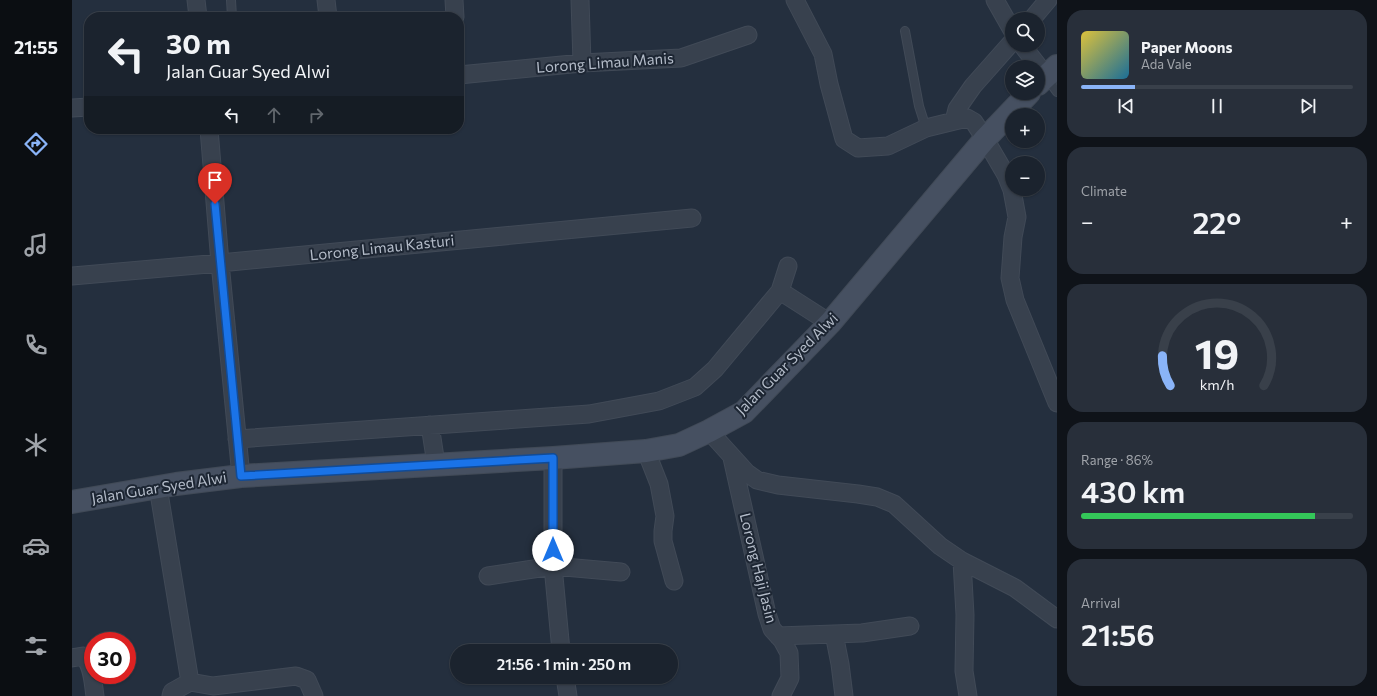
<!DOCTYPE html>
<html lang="en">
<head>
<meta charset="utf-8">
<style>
  :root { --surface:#1b232e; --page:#282f3a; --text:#f1f3f6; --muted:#a0a4aa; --line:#39404a; --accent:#8ab4f8 }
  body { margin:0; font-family:Commissioner,sans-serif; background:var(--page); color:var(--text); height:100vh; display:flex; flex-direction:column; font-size:15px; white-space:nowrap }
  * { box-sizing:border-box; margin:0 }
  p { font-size:13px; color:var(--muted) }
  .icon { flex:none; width:22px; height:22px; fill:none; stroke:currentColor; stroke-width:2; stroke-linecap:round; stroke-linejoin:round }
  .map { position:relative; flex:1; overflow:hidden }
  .details { display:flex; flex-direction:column; gap:10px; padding:10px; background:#0f1319; width:320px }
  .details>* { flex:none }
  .banner { position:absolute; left:12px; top:12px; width:380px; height:122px; border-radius:16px; box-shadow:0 1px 3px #0004,0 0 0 1px var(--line); background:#1b232e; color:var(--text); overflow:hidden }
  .buttons { position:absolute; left:933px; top:12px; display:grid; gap:8px }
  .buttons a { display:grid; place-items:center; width:40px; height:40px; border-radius:50%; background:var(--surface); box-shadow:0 1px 3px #0004,0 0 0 1px var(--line); font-size:20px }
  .speed { position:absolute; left:12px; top:632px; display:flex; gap:8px; font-size:20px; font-weight:700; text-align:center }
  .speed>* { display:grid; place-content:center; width:52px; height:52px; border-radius:50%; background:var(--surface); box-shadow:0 1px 3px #0004,0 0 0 1px var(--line); line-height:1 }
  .speed .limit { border:6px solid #d22; background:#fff; color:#111 }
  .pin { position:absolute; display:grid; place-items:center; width:34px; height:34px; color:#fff; margin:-41px -17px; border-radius:50% 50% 50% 0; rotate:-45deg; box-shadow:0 0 4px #0007 }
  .pin .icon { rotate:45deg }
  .me { position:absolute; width:44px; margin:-22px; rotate:0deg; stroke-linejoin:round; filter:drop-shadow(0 0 3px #0008) }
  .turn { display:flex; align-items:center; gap:14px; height:84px; padding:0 16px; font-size:18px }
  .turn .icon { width:52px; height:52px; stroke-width:2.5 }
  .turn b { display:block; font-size:28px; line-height:34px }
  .lanes { display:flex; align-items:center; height:38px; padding:0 16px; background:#0003; justify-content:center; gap:20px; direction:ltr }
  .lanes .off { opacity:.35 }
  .big { font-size:30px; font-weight:600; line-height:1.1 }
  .details .tile { flex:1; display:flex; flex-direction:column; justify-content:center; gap:6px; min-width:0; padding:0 14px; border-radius:16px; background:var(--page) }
  .details .dial { align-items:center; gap:0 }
  .dial svg { height:104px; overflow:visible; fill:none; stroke:var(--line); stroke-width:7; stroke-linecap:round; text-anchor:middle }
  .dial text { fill:var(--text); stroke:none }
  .song { display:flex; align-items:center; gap:12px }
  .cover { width:48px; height:48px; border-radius:6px; background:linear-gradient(135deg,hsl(50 70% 55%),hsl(200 70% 35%)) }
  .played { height:4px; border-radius:2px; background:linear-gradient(90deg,var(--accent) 20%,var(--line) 20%) }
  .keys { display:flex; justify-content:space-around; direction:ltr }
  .heat { display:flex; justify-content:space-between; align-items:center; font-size:22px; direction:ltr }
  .charge { height:6px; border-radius:3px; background:linear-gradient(90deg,#34c759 86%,var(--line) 0) }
  .trip { position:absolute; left:378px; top:644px; width:228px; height:40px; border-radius:20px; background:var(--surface); box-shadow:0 1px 3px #0004,0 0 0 1px var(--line); font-weight:600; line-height:40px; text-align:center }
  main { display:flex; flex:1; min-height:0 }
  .tabs { display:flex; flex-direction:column; width:72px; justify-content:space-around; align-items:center; background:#0b0e12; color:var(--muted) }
  .tabs .icon { width:28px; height:28px }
  .tabs .current { color:var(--accent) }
  .tabs b { font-size:18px; color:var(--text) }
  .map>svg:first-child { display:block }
</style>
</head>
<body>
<main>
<nav class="tabs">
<b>21:55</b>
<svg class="icon current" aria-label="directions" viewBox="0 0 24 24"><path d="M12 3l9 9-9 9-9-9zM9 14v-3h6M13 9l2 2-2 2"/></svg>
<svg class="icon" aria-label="music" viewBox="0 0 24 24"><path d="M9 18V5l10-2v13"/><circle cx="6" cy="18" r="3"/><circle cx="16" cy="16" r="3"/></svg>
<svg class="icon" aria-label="phone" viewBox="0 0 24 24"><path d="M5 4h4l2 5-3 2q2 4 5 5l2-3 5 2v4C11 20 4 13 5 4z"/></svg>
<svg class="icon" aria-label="climate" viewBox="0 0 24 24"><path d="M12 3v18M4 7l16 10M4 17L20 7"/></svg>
<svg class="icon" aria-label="car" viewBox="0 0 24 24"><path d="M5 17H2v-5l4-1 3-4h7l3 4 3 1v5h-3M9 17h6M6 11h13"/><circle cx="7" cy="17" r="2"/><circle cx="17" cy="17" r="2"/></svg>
<svg class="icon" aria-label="filters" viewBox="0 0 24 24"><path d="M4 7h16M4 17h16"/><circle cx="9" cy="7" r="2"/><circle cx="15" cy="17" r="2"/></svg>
</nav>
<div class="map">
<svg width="985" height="696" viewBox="0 0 985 696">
  <rect width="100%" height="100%" fill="#242f3e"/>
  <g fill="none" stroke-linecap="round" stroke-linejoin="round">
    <defs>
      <path id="lane" d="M159,0L160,17
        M833,31L847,106L854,128
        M974,77L985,92"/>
      <path id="street" d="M124,0L126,17
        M254,0L256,17
        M382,0L383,17
        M508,0L510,63
        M723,0L751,54L757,84L772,139L786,148L816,146L854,128L895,118L902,122L913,139L934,175L940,190L945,217L941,237L938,278L943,300L985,403
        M923,0L940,30
        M960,19L976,0
        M950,45L974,76
        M387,75L510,63L609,58L676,35
        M0,108L17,107
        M882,121L885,109L901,86L940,42
        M137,129L148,263L169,476
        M0,276L148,263L620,218
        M708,291L758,323
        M358,425L364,464
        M637,431L675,473L685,480L706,485L786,494L805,497L822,504L868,546L890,561L943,588L985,619
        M165,439L517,414L587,401L623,387L643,369L708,291L716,266
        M574,451L587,484L593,516L591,531V541L602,581
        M481,458V566L489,651
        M660,458L695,614L700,629L710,640L717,653L718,678L709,696
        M86,487L118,682L141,686L224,676L235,680L242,696
        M890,561L893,615L892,671L896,696
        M416,576L481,566L549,572
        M762,634L768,664L772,696
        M706,636L790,633L838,626
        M0,658L11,656C21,665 21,684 23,696
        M493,677L496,696
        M99,696L100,692L118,682"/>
      <path id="secondary" d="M966,84L985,66
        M0,502L104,484L169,476L481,458L574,451L607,445L637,431L672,412L758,323L913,139L957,93"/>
    </defs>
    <use href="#lane" stroke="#414a57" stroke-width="10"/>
    <use href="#street" stroke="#414a57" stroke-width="19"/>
    <use href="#secondary" stroke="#414a57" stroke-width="24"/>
    <use href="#lane" stroke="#38414e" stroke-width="8"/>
    <use href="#street" stroke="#38414e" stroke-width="17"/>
    <use href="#secondary" stroke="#465061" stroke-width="22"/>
  </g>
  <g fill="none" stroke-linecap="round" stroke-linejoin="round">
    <defs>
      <path id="route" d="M143,204L169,476L481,458V550"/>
    </defs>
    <use href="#route" stroke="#114b97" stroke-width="10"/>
    <use href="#route" stroke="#1a73e8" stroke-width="7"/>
  </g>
  <g text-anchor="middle" stroke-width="4" stroke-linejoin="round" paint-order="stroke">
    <g font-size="15" fill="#b4bcc9" stroke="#1d2633">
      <text transform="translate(533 63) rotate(-4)" y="5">Lorong Limau Manis</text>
      <text transform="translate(310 248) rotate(-6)" y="5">Lorong Limau Kasturi</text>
      <text transform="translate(715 364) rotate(-45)" y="5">Jalan Guar Syed Alwi</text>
      <text transform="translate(87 488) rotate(-9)" y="5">Jalan Guar Syed Alwi</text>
      <text transform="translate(686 568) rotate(76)" y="5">Lorong Haji Jasin</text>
    </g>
  </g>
</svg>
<div class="buttons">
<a><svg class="icon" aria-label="search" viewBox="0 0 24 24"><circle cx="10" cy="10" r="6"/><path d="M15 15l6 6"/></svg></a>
<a><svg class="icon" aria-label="layers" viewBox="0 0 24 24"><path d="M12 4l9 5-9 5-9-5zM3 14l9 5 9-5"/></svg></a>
<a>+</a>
<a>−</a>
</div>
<div class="speed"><div class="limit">30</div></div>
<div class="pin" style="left:143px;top:204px;background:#d93025"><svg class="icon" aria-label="arrive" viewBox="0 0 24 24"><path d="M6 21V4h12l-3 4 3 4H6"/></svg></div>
<svg class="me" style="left:481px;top:550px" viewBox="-20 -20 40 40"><circle r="19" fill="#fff"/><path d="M0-13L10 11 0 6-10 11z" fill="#1a73e8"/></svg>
<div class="trip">21:56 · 1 min · 250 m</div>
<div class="banner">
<div class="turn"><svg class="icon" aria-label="left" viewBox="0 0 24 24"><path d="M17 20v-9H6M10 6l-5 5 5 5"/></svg><div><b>30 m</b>Jalan Guar Syed Alwi</div></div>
<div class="lanes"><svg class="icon" aria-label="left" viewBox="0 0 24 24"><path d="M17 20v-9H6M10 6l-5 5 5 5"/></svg><svg class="icon off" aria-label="ahead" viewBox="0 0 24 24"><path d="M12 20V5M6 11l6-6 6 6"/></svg><svg class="icon off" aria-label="right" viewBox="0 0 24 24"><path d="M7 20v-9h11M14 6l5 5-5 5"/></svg></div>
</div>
</div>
<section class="details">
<div class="tile">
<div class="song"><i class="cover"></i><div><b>Paper Moons</b><p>Ada Vale</p></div></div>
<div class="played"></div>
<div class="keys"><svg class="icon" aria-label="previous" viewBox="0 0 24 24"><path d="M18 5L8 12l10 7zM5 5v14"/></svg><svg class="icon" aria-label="pause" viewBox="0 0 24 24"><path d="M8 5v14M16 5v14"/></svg><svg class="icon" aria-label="next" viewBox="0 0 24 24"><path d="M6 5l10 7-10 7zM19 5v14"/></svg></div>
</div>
<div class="tile"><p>Climate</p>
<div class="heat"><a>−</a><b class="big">22°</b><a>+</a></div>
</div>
<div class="tile dial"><svg viewBox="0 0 100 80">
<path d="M14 69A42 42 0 1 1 86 69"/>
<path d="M14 69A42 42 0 0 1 8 46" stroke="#8ab4f8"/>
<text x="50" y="56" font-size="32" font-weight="700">19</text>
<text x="50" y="72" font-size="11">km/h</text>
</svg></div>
<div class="tile"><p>Range · 86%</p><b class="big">430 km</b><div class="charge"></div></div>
<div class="tile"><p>Arrival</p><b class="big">21:56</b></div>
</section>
</main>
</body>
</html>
